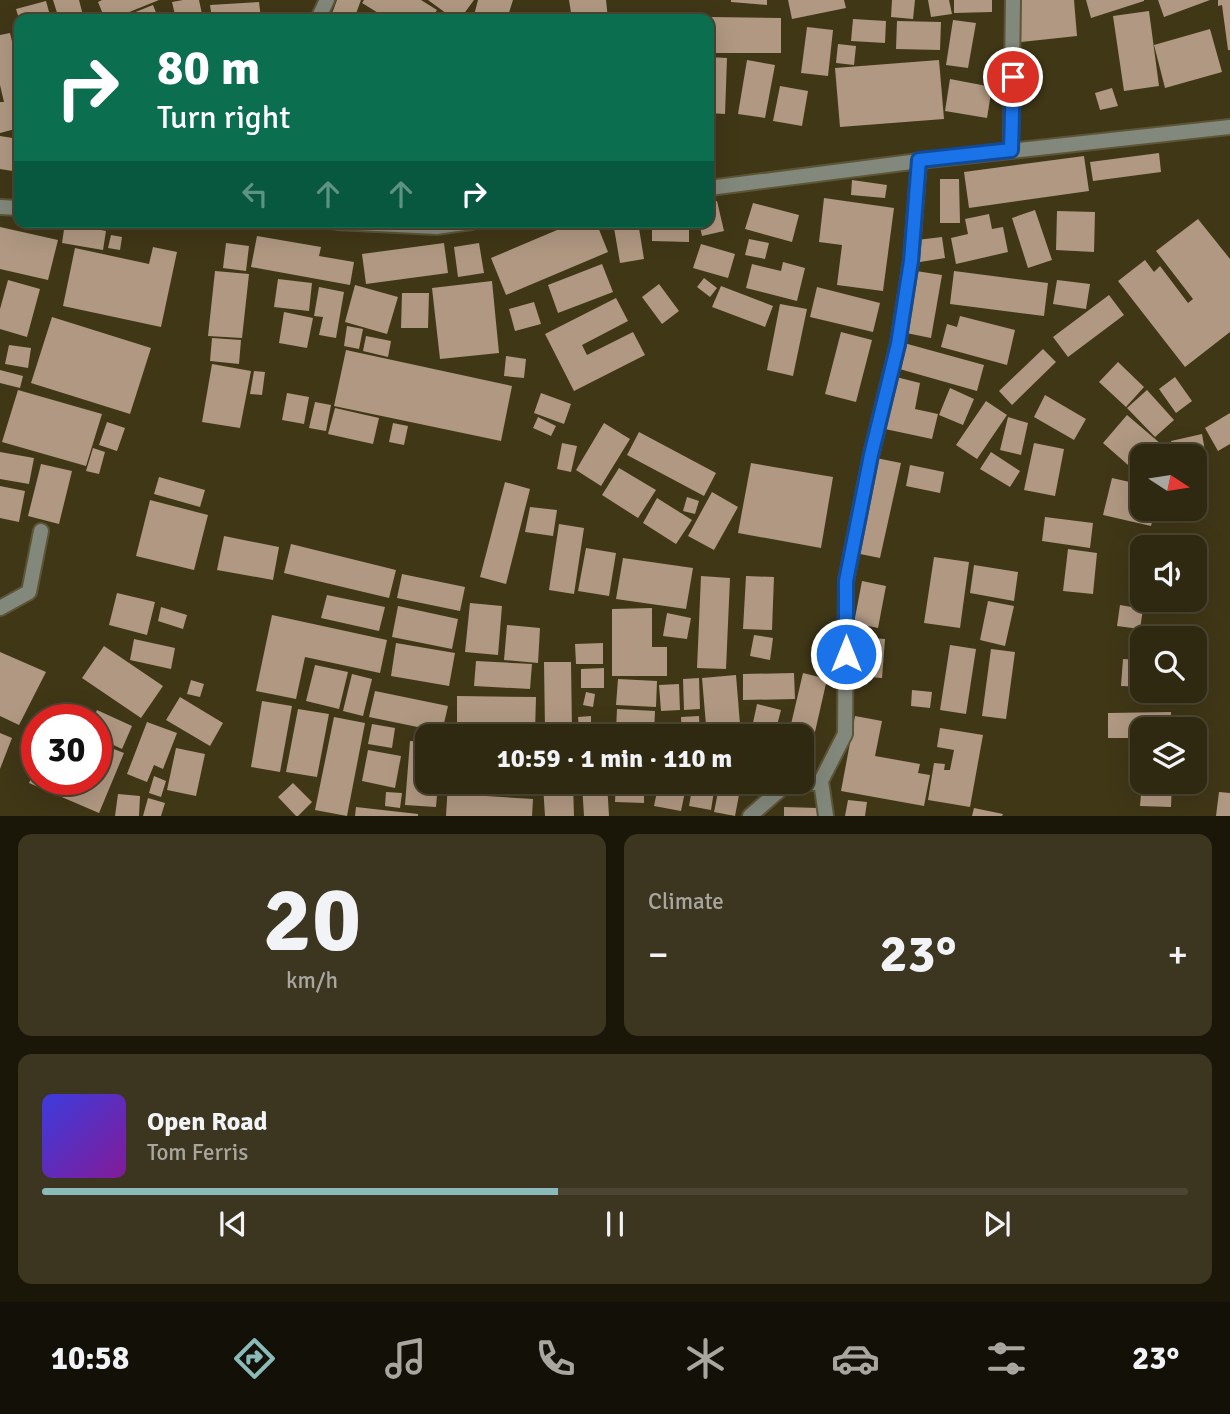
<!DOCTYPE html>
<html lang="en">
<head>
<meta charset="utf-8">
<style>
  :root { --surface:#302911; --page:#3c351f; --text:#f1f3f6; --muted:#a8a69f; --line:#4b4531; --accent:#8bbbb9 }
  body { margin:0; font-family:Signika,sans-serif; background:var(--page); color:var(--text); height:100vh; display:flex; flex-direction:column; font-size:26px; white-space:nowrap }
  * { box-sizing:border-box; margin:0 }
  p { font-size:23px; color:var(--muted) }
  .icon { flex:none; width:38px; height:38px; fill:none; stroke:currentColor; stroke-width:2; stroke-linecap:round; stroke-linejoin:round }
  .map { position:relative; height:816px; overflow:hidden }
  .sheet { display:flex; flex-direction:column; gap:18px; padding:18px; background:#1a1709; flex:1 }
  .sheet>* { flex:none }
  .banner { position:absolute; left:14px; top:14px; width:700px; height:214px; border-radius:14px; box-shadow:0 7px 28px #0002,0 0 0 2px var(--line); background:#0b6e4f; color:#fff; overflow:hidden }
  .needle { width:46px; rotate:102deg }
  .fabs { position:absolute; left:1130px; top:444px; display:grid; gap:14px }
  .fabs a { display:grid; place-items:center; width:77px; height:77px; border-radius:14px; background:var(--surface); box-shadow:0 7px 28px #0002,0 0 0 2px var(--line); font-size:35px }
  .speed { position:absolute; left:21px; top:704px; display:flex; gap:14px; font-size:35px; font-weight:700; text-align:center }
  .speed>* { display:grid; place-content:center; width:91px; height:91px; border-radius:50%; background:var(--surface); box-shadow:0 7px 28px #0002,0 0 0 2px var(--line); line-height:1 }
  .speed .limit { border:10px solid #d22; background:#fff; color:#111 }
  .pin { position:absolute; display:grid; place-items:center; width:60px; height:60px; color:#fff; margin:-30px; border:4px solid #fff; border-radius:50%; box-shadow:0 2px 7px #0007 }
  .me { position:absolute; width:77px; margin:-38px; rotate:0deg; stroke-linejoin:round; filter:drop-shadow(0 0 5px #0008) }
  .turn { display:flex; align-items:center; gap:24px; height:147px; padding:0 28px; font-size:32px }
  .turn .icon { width:91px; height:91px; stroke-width:2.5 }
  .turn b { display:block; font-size:49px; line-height:60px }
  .lanes { display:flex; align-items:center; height:66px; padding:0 28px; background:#0003; justify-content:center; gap:35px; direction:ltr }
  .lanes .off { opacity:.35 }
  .big { font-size:52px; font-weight:700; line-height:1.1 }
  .sheet .widget { flex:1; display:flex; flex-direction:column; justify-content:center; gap:10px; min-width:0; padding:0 24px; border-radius:14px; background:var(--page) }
  .sheet .dial { align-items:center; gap:0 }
  .dial b { font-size:91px; line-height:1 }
  .song { display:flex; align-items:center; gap:21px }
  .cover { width:84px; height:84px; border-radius:10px; background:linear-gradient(135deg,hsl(240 70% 55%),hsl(290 70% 35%)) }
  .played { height:7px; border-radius:4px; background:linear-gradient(90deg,var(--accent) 45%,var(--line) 45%) }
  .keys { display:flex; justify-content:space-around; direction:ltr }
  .heat { display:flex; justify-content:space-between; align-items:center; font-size:38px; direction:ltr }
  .sheet .tiles { flex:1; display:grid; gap:18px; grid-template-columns:1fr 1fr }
  .widget:last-child { grid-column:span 2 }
  .trip { position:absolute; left:415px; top:724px; width:399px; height:70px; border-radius:14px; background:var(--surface); box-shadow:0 7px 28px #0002,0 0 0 2px var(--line); font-weight:700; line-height:70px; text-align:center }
  .tabs { display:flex; height:112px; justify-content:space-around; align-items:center; background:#131007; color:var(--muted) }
  .tabs .icon { width:49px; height:49px }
  .tabs .on { color:var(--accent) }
  .tabs b { font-size:32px; color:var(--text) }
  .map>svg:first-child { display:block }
</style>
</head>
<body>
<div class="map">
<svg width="1230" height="816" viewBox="0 0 1230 816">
  <rect width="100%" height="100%" fill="#403717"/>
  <path fill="#b09882" d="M53,0H79L84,19H59Z
    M102,0H159L112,19H105L98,2Z
    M183,0H199L203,19H176L172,2Z
    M337,0H361L354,19H330Z
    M364,0H421L437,10L431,19H388L362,3Z
    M428,0H474L460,19H454Z
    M478,0H513L507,19H473Z
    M569,0H606L608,19H572Z
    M731,0H767V5L731,2Z
    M788,0H844L846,8L792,19Z
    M892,0H915L913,19L891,17Z
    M928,0H949L952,14L931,17Z
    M954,0H992V12L954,13Z
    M1016,0H1074L1077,36L1021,42Z
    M1086,0H1144V1L1091,18Z
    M1158,0H1210L1164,17Z
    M1218,0H1230V50H1228L1222,5L1218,6Z
    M46,1L51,19H19L16,9Z
    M259,2L261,19H212L210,5Z
    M153,5L157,15L147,19H124L123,17Z
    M1149,11L1159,86L1124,91L1113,16Z
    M709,17L781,18V53H709Z
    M853,19L886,21L885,43L851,41Z
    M953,20L976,23L968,68L946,65Z
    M897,21L941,22L940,50L896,49Z
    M807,27L833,30L828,76L801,73Z
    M1210,29L1222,72L1165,88L1154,45Z
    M10,33L19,71V128L0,133V102H4L0,85V35Z
    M838,44L856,46L854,65L836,63Z
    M709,57L727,58L725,114L709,113Z
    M747,60L775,65L765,118L738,114Z
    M939,60L944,119L840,127L835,68Z
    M950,79L992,87L987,118L945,111Z
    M780,86L808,91L802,126L773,121Z
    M1112,88L1118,106L1100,110L1095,93Z
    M0,136L19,139V172L0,169Z
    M1159,153L1161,172L1093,181L1090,162Z
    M1084,156L1089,191L969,208L964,172Z
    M940,179H959L960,223H940Z
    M852,180L887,185L885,198L851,195Z
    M824,198L894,208L883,291L837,285L842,245L819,242Z
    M717,201L724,231L702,236L699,222H709V203Z
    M753,203L799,215L792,242L745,229Z
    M1035,210L1052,260L1028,268L1012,218Z
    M1057,211L1095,212L1094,252L1056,250Z
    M989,214L992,229L1003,227L1008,252L956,264L951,238L968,234L965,219Z
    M1198,219L1230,259V332L1185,367L1118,281L1145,260L1154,272L1160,266L1188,303L1193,299L1156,251Z
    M576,222H596L608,252L506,295L491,258Z
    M613,222H638L644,259L620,263Z
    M652,222H689V242L652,241Z
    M65,223L106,231L103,250L62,243Z
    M0,227L58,240L48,280L0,269Z
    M111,235L122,237L120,250L108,248Z
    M257,236L321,247L319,256L354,262L350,285L251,267Z
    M942,237L945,258L920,262L917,240Z
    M749,239L769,243L765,259L745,255Z
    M226,243L249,246L246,271L223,268Z
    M444,243L448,273L366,284L362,254Z
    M479,243L484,273L458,277L454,247Z
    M701,244L735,254L728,278L693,268Z
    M153,247L177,252L161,327L63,306L75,248L149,264Z
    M783,262L805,268L797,301L746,288L752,264L781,271Z
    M602,264L613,292L558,313L548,285Z
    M215,271L249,274L242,338L208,336Z
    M916,271L942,275L931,338L906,333Z
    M954,271L1048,283L1044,316L950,304Z
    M704,278L717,288L710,297L697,287Z
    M278,279L312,283L309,311L274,307Z
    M8,280L40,289L27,337L0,329V309Z
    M1057,280L1090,284L1086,309L1053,304Z
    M492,281L499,353L440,359L432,288Z
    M659,284L679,311L662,324L642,297Z
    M355,285L398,297L387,334L345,322Z
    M721,286L773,306L765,327L712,307Z
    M319,287L344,292L336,338L319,335L323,317L314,316Z
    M817,287L880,303L873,332L810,317Z
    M402,293H429L428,328H401Z
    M1109,295L1124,315L1068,357L1053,337Z
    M616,298L628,321L582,345L587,355L633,332L645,355L574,391L545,334Z
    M534,302L541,324L515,331L509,309Z
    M780,304L807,309L793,376L767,370Z
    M284,312L313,318L307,348L279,343Z
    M960,316L1015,330L1007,365L941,347L947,324L957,327Z
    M52,317L151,348L130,414L31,383Z
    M347,326L363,329L359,349L344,346Z
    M841,332L872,340L856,402L825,394Z
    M366,336L391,341L388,357L363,351Z
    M212,338L241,340L239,364L210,361Z
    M904,343L984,365L977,391L896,368Z
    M9,345L31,348L28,368L5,364Z
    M1043,349L1056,362L1012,405L999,391Z
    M346,350L512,386L501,441L334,406Z
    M506,356L526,359L524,378L504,376Z
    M1118,362L1144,387L1126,407L1099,382Z
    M212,364L251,371L240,428L202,422Z
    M0,370L23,376L20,388L0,383Z
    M254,371L265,372L262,395L250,394Z
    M896,377L920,383L915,409L938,414L932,439L885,429Z
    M1175,377L1192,401L1176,413L1159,389Z
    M950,388L974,399L963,425L939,415Z
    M18,390L102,414L86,466L2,442Z
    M1147,390L1174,420L1155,437L1127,408Z
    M287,393L309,397L304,424L282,420Z
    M541,393L571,404L564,424L534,413Z
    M1045,395L1086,419L1074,440L1034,417Z
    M986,401L1007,415L977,459L956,445Z
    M315,402L331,405L326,431L309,428Z
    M335,408L379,418L373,444L328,434Z
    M1230,413V444L1218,451L1205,428Z
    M1127,415L1161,444L1149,457H1143V464L1136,472L1103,443Z
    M538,417L556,426L551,436L533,428Z
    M1008,417L1028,423L1021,455L1000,450Z
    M107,422L125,428L117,451L99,445Z
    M393,423L408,426L404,445L389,442Z
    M604,423L630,439L601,486L576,470Z
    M639,432L716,473L704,496L627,455Z
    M1202,434L1209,473L1195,476V457H1174L1171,441Z
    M562,443L577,446L571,472L557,469Z
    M1034,443L1064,449L1055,496L1024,490Z
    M93,448L105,452L99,474L86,471Z
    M0,452L34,458L29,484L0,479Z
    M991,452L1020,471L1010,487L980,469Z
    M876,458L901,463L880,558L855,553Z
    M751,463L833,477L821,548L738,533Z
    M41,464L72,471L59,524L28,516Z
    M910,465L944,472L940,493L906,486Z
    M619,468L656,490L638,518L602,495Z
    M159,477L205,490L200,507L154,494Z
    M1112,478L1143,485V509H1155L1151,526L1103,515Z
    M505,482L530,489L506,584L480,577Z
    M0,486L25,491L19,522L0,518Z
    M712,492L738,507L714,550L688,536Z
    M687,497L699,501L695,514L683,511Z
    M657,498L692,520L676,544L643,523Z
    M150,500L208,515L194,570L136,556Z
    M530,507L557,510L553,536L525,532Z
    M1045,517L1093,523L1090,548L1042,541Z
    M559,524L584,528L574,594L549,590Z
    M224,536L279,547L273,580L217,570Z
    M291,544L396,570L389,598L284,573Z
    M586,548L616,553L609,596L578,591Z
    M1068,549L1097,553L1093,594L1063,591Z
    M934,557L969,562L960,628L924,623Z
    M623,558L693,568L686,609L616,599Z
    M974,565L1018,572L1014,601L970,593Z
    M402,574L465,587L460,611L397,598Z
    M701,576L730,578L726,669L697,668Z
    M746,576L774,577L772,630L743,629Z
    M862,581L886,586L878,628L854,623Z
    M117,593L155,602L147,635L109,625Z
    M327,595L385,607L379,631L321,618Z
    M1146,600H1178V604L1146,606Z
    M988,601L1014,606L1005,646L980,640Z
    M470,603L502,606L498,655L465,652Z
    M1120,605L1143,609L1140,629L1117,626Z
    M398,606L458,619L452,649L392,637Z
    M161,607L187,615L183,629L158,621Z
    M652,608V647H667V676H612V609Z
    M667,613L691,618L687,639L663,636Z
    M272,615L387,640L380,673L305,657L296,699L256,691Z
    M507,625L540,628L538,663L504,660Z
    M754,635L773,638L770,660L750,656Z
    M861,637L885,639L882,678L858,676Z
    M134,639L175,648L171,669L130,660Z
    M396,643L455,653L449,686L391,676Z
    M603,643V664H576L575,644Z
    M950,645L976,649L966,714L940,710Z
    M104,646L163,686L141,718L82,678Z
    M991,649L1015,652L1006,719L982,716Z
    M0,652L46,672L19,725L0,716Z
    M1123,659L1143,660V687L1121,686Z
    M476,661L532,664L530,689L474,686Z
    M544,662H571L572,730H545Z
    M315,665L348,672L339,709L306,701Z
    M604,668V688H581V669Z
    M794,673L795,699L743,700V674Z
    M803,673L827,679L810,754L802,752V737H788Z
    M352,674L372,679L363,716L343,711Z
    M736,675L741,737H707L702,678Z
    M699,678L700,709L684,710L683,679Z
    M618,679L657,681L656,707L616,705Z
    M191,680L204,684L200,697L187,694Z
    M679,684L680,710L661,711L659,685Z
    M912,690L932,692L930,708L911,706Z
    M375,691L448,706L442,732L369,717Z
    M586,692L595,694L593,707L583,705Z
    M457,696L536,697L535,732L457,731Z
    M180,697L223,723L210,746L166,720Z
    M262,701L292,706L280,772L251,767Z
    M757,704L781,710L774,737H750Z
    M298,709L329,714L317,777L286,772Z
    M617,709L655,711L654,733L616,731Z
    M97,710L132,726L122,749L96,737V719H93Z
    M1171,712V730H1143V738H1108V713Z
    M591,716V730H579L578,717Z
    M699,716L700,737H682L681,717Z
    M855,716L882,721L875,756L920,764L918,773L930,775L924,806L841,791Z
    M334,717L365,723L347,816L315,810Z
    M147,722L177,733L163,769L154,765L147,782L127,774Z
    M372,724L395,728L392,748L368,744Z
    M940,728L983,735L970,807L928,800L934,763L945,764L944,770H950L954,750L937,747Z
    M0,733L12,738L0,769Z
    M410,741L427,742V782H438L436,807L405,805Z
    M96,742L124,753L99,813L29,783L37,764V779H96Z
    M176,748L205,754L196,796L167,790Z
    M368,750L401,756L395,788L362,781Z
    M154,776L166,781L161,797L149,793Z
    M448,782H471L470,795L533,799L532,816H446Z
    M507,782H538L539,794L508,796Z
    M607,782L609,816H584L582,784Z
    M616,782H644V803L615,802Z
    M659,782L686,787L681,811L654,806Z
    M1142,782H1172L1171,807L1140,806Z
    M293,783L312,802L298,816H296L278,797Z
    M573,784L574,816H545L543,785Z
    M692,789L714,791L711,810L689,806Z
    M386,792L402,793L400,808L385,806Z
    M718,792L739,795L735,816L714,812Z
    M1219,792L1230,793V816H1216Z
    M118,794L140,796L139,816H115Z
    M148,798L165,803L161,816H143Z
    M848,800L867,802L865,816H845Z
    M356,807L418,814V816H355Z
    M784,807L818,808L817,816H784Z
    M974,808L1003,814L1002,816H972Z"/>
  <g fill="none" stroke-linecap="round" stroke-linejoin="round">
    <defs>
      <path id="street" d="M318,19L327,0
        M1011,150L1013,0
        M709,188L919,161L1230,127
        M0,207L19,208
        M337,222L436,227L471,222
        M0,608L29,592L41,531
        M750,816L782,788L821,781
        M826,816L821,781L845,734L846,581L871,455L898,344L911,261L919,161"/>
    </defs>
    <use href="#street" stroke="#5d5537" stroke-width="18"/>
    <use href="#street" stroke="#83887c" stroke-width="14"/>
  </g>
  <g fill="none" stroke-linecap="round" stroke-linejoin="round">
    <defs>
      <path id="route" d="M846,654V581L871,455L898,344L911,261L919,160L1011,150L1013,77"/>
    </defs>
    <use href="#route" stroke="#114b97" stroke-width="18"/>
    <use href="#route" stroke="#1a73e8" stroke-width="12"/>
  </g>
</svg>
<div class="fabs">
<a><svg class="needle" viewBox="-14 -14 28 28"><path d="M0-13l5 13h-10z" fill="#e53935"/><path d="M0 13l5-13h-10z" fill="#a8a69f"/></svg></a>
<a><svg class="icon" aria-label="sound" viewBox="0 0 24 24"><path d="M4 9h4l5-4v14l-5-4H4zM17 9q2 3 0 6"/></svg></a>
<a><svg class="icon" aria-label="search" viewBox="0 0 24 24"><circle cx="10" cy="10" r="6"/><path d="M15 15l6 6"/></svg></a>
<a><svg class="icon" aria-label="layers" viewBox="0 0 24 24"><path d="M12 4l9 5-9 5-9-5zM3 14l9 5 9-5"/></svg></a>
</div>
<div class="speed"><div class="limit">30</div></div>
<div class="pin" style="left:1013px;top:77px;background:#d93025"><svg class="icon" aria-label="arrive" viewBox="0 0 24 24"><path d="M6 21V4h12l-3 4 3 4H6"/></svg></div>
<svg class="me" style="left:846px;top:654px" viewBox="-20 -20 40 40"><circle r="17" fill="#1a73e8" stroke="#fff" stroke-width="3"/><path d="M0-11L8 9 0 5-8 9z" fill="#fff"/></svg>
<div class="trip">10:59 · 1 min · 110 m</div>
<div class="banner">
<div class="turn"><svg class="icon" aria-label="right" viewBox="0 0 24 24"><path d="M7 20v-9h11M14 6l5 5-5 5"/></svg><div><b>80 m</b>Turn right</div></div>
<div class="lanes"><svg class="icon off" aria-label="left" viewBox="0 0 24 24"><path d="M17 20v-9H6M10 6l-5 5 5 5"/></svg><svg class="icon off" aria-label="ahead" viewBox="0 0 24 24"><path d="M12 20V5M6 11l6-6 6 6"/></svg><svg class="icon off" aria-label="ahead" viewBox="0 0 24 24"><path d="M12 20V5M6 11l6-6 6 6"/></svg><svg class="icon" aria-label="right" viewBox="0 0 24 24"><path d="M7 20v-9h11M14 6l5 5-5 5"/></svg></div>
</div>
</div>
<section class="sheet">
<div class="tiles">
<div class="widget dial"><b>20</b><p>km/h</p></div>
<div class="widget"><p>Climate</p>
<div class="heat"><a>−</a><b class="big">23°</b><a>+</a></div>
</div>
<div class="widget">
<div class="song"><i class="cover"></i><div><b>Open Road</b><p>Tom Ferris</p></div></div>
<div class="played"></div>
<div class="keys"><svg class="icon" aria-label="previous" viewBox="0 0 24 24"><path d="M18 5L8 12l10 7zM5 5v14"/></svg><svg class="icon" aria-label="pause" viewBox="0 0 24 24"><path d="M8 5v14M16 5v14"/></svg><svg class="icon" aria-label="next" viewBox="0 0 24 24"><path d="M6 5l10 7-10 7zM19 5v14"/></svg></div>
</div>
</div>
</section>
<nav class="tabs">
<b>10:58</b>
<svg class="icon on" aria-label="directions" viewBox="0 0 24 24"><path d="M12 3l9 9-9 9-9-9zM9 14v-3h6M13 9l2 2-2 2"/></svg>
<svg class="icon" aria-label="music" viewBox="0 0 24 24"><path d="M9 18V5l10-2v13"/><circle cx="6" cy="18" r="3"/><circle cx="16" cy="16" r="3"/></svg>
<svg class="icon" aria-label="phone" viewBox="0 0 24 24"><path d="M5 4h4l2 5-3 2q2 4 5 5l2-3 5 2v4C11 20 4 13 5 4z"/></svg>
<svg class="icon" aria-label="climate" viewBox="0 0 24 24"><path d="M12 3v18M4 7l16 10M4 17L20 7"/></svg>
<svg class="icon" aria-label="car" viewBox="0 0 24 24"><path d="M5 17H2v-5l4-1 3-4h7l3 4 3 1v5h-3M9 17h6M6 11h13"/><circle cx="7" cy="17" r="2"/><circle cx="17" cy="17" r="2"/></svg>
<svg class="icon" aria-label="filters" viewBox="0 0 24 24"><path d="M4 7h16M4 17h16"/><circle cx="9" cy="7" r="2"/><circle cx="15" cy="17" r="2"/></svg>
<b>23°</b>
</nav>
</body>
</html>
